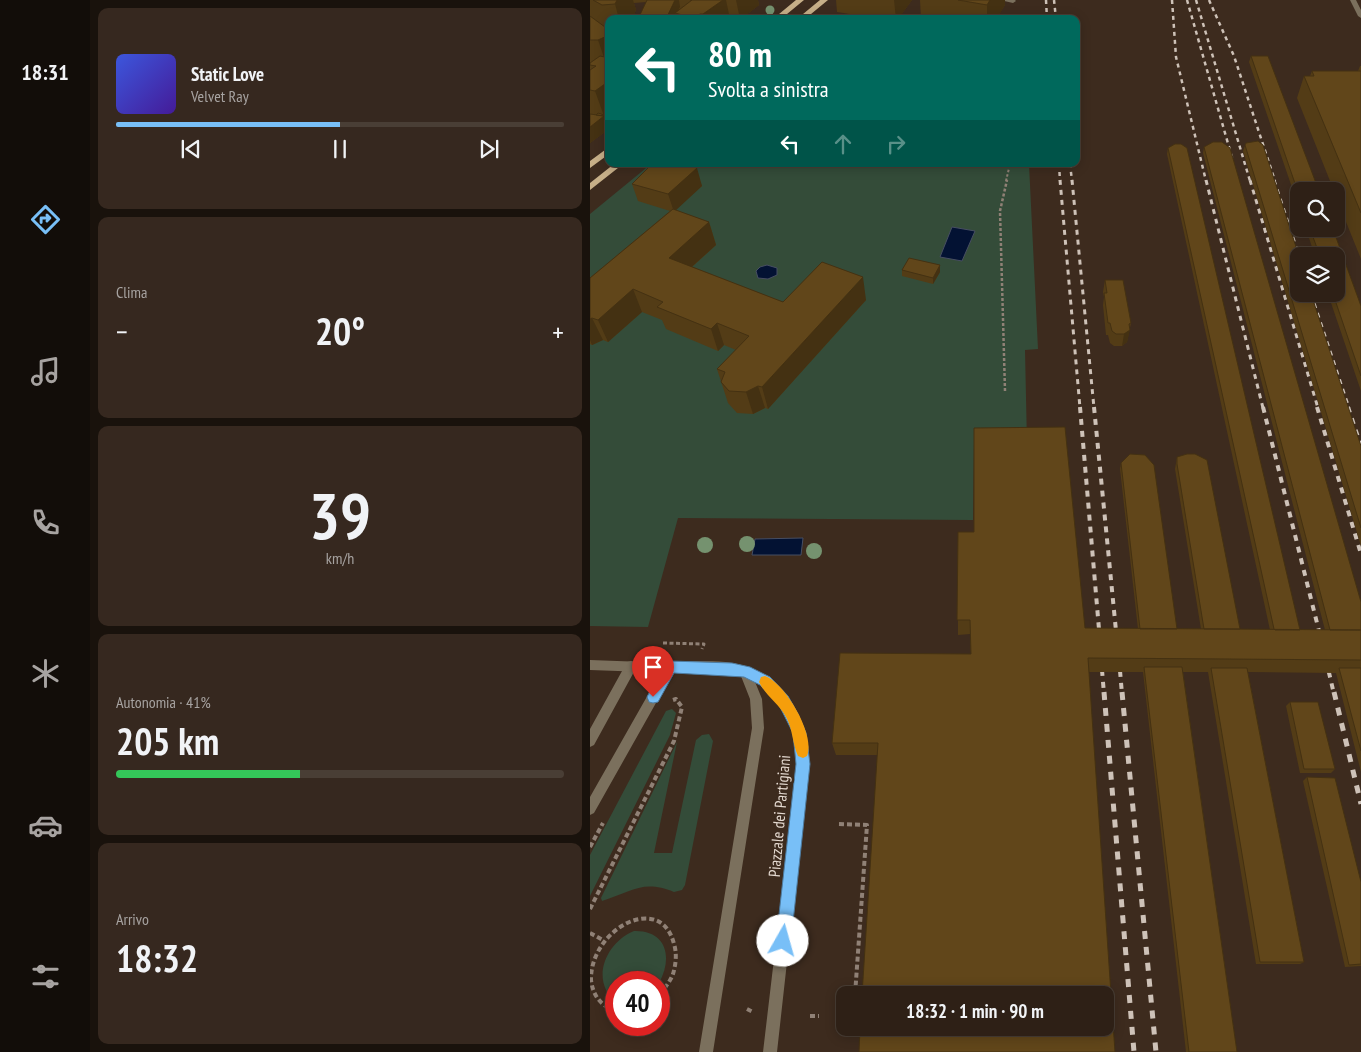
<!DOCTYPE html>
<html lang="it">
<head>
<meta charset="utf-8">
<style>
  :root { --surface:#2e2016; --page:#36281f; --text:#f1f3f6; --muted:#a7a3a1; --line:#493e35; --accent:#78bff7 }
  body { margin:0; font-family:"PT Sans Narrow",sans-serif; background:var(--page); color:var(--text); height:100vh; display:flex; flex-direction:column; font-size:19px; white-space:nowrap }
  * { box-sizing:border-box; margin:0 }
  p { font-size:16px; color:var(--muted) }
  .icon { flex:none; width:28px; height:28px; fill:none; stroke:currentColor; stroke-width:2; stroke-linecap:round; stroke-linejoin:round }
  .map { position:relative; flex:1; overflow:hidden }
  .panel { display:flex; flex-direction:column; gap:8px; padding:8px; background:#19120c; width:500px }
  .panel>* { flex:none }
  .hud { position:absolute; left:15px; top:15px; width:475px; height:152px; border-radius:10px; box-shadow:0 2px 12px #0003,0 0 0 1px var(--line); background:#00695c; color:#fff; overflow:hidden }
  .fabs { position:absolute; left:700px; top:182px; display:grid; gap:10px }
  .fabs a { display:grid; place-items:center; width:55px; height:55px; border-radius:10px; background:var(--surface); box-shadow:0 2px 12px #0003,0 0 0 1px var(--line); font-size:25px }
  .speed { position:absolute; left:15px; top:971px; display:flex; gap:10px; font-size:25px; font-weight:700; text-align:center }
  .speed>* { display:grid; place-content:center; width:65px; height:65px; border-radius:50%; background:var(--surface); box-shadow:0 2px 12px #0003,0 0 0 1px var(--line); line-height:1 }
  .speed .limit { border:8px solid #d22; background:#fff; color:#111 }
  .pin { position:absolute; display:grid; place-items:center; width:42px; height:42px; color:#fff; margin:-51px -21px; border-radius:50% 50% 50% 0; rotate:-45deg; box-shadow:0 0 5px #0007 }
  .pin .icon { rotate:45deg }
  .me { position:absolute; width:55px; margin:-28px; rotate:7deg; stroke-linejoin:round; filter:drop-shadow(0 0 4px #0008) }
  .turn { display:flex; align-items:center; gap:18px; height:105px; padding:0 20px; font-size:22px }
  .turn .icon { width:65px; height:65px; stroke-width:2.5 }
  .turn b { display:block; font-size:35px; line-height:42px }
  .lanes { display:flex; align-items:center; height:48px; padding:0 20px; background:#0003; justify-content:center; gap:25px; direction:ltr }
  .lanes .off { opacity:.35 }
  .big { font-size:38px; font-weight:700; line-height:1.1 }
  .panel .widget { flex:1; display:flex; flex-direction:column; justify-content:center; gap:8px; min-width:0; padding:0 18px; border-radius:10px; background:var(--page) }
  .panel .dial { align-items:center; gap:0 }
  .dial b { font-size:65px; line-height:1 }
  .song { display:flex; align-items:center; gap:15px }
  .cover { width:60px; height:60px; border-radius:8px; background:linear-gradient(135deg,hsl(230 70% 55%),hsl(260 70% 35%)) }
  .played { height:5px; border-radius:2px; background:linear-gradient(90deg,var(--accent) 50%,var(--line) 50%) }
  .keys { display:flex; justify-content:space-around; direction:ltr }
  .heat { display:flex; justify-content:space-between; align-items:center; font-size:28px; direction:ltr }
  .charge { height:8px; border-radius:4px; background:linear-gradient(90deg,#34c759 41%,var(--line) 0) }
  .trip { position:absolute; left:246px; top:986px; width:278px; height:50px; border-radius:10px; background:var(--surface); box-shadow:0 2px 12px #0003,0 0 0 1px var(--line); font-weight:700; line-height:50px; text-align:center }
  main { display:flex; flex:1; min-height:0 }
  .tab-bar { display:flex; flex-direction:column; width:90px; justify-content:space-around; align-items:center; background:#120d09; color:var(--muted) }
  .tab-bar .icon { width:35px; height:35px }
  .tab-bar .on { color:var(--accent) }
  .tab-bar b { font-size:22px; color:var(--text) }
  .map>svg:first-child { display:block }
</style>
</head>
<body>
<main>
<nav class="tab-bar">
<b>18:31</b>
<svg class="icon on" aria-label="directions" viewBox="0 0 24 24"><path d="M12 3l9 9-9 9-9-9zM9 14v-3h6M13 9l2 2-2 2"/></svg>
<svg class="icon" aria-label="music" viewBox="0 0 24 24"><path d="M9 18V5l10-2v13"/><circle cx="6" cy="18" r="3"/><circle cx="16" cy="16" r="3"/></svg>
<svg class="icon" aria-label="phone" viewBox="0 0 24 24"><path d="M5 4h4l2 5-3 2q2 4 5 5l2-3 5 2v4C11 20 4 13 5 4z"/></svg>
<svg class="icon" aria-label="climate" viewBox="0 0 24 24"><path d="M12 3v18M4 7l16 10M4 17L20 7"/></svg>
<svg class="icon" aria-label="car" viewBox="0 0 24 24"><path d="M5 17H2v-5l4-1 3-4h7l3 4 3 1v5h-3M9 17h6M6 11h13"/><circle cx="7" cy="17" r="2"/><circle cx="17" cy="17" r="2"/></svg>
<svg class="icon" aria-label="filters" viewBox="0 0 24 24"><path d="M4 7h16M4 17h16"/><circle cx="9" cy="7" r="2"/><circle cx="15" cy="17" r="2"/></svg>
</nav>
<section class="panel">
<div class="widget">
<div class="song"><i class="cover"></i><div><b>Static Love</b><p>Velvet Ray</p></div></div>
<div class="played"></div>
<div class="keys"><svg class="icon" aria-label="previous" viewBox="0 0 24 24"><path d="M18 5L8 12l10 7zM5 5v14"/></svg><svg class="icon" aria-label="pause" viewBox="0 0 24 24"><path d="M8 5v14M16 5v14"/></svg><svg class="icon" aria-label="next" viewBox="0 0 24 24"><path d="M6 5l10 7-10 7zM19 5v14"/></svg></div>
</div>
<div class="widget"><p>Clima</p>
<div class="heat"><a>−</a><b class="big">20°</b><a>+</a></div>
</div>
<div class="widget dial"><b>39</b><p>km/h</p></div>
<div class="widget"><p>Autonomia · 41%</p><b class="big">205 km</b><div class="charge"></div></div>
<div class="widget"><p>Arrivo</p><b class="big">18:32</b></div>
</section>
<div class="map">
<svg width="771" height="1052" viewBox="0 0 771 1052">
  <rect width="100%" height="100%" fill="#3d2b1e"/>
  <path fill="#344c39" d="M61,164H439L448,349L435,350L437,444L384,445L383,520L88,518L58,627L0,626V214Z
    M82,709L86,713L80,735L0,896V855L76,711Z
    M119,734L123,741L95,885L92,890L84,892C53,879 41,892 12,901L11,898L87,742L64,853H82L106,740L112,735Z
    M44,931C77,930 83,958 69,983L26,982V1002C0,981 15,943 44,931Z"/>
  <path fill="#031233" stroke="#474e62" d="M362,227L385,231L372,261L350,257Z
    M177,265L187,268V275L178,279L168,278L166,271L170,267Z
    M213,538L211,555H162L165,539Z"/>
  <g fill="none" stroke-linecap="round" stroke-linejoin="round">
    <path stroke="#908176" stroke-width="2" stroke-dasharray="2.5 2" stroke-linecap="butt" d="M416,181L420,164"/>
    <path stroke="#908176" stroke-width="2.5" stroke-dasharray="3 2" stroke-linecap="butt" d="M415,391L410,211L417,180"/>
    <path stroke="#908176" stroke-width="3" stroke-dasharray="4 2.5" stroke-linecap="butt" d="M73,643L114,644L112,649"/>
    <path stroke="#908176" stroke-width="4" stroke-dasharray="5 3" stroke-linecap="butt" d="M249,824L277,825L265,995
      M0,847L13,823
      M0,909L84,741L92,707L86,699L83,700
      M0,933L13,940
      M157,1009L163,1012
      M26,1011C11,1006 3,996 1,980C0,929 71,891 84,944C87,953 86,964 83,974C80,982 73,990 69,997
      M220,1016H229"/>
    <path fill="#7b705d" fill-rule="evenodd" d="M41,661L45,662L47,666L45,670L4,745L0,747V729L37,662Z
      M80,662L84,663L86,667L84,671L4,813L0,815V797L76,663Z
      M155,666L159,667L172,699L174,728L123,1052H109L162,728L160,699L149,671L151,667Z"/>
    <path fill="#7b705d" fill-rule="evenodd" d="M410,0H425L426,1L423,3Z
      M760,0H766L771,10V18L768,16Z"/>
    <path fill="#7b705d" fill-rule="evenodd" d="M0,660C27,661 54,662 81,662C101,662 122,660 142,663C193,671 217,717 219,764L187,1052H173L207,764C206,727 190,684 149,675C128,670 106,672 84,672C56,672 28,671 0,670Z"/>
    <path fill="#c7af88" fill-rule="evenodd" d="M206,0H214L191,19H183Z
      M230,0H238L215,19H207Z
      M19,147V154L0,168V161Z
      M24,164H33L0,190V183Z"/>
    <path stroke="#cec2b8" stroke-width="2.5" stroke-dasharray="4 4" stroke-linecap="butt" d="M456,0L457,19
      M464,0L466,19
      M582,0L586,57L616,181
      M597,0L643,161
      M606,0L660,181
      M619,0L644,56L685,181
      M469,164L470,181
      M480,164L482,181"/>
    <path stroke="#cec2b8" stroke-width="3" stroke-dasharray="5 5" stroke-linecap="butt" d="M470,180L490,408
      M482,180L504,408
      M616,180L673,408
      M660,180L728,408
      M684,180L709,256
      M721,294L759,408"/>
    <path stroke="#cec2b8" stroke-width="4" stroke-dasharray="6 6" stroke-linecap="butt" d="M490,407L510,641
      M504,407L527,641
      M673,407L732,643
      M727,407L771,554
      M758,407L771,446
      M511,658L514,694
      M529,659L532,694
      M736,660L744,694"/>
    <path stroke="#cec2b8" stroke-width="5" stroke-dasharray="8 8" stroke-linecap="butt" d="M514,692L544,1052
      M532,692L566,1052
      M744,692L771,804"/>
  </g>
  <g fill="#75926f">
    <circle cx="180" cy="10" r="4.5"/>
    <circle cx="157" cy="544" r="8"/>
    <circle cx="115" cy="545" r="8"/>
    <circle cx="224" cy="551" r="8"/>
  </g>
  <path fill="#533c16" d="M0,0H168L169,5L151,19H147L140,17V19H86V17L56,2L44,3L46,10L42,19H19V129L0,143Z
    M246,0H322L308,19H292L247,12Z
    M330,0H415V5L406,19H331Z
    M661,56L709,191V208L659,62Z
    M770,66H771V259L746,197V191H744L707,98L714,76H720L722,71H768Z
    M656,143L771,446V546L653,151Z
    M614,147L771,602V772L746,673L658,672L714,962L710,964H666L618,672H593L647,1052H596L553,672H498L287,755H246L242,743L381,654L380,634L368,635V532L495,628L548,629L530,469L531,463L587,629H611L585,469L587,457L650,629L680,630L577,154L578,148L710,630H735L613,153Z
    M102,164L112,186L85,210L119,222L126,245L102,267L193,302L276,300L178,409L175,408L163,414L147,413L138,403L127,369L146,350L134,345L128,351L76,329L72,320L52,312L18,342L13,340L2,345L0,344V278L80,211L48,201L42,184Z
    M716,229H743L771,306V391L738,294H746V256H725Z
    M350,265V272L343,284L312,276V270Z
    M515,280L541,323L537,342L532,346H524L520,343L518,335H516L513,305L514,297L513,292Z
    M700,702L745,769L741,773H710L696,706Z
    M717,777L771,882V966L755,967L713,781Z"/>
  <path fill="#443112" d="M27,0H43L46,10L42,19H29L25,4Z
    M85,0H89L90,7L87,13H85L86,17L85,19H76Z
    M133,0H136L140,19H114L113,14Z
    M146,0H168L169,5L151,19H150Z
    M304,0H322L308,19H306Z
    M400,0H415V5L406,19H397V5Z
    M110,14L111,19H105L104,18Z
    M19,35V68L18,69L8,40Z
    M19,81V118L16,121L19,129L0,143V127L14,116L5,91Z
    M88,164H102L104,170L107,168L112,186L84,212L78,194Z
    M119,222L126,245L87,280L79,258Z
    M350,265V272L343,284V278Z
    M273,277L276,300L178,409L172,387Z
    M43,289L52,312L18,342L8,320Z
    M2,318L13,340L2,345L0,340V319Z
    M127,323L134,345L128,351L121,329Z
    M540,330L537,342L532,346L534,334Z
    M168,386L175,408L163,414L156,392Z"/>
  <path fill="#61461a" stroke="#443112" d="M3,0H27L25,4L12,5Z
    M57,0H85L76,19H64L56,17L53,19H48Z
    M100,0H133L113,14H110L104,18L85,13L102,0Z
    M368,0H400L397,5Z
    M0,16L19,30V35L8,40H0Z
    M56,17L64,19H53Z
    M10,56L19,58V81L5,91L0,90V70L6,66L0,65V63Z
    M661,56H678L729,191H709V195Z
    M722,71H771V213L714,76H724Z
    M19,111V121L17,122L14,116L6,115L8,113L14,115Z
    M0,114L14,116L0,127Z
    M668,141L673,145L709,256V294H721L771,446V528L655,145L656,143Z
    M623,142H632L640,148L771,602V630H740L614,147Z
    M585,144H591L597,148L710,630H685L684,629L578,148Z
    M62,164H93H92L107,168L78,194L42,184Z
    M83,209L119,222L79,258L193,302L232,262L273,277L172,387L168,386L156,392L139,391L131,382L135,372L127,369L159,336L127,323L121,329L67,307L73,302L43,289L8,320L2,318L0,319V278Z
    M720,229H743L771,306V376L743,294H746V256H730Z
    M319,258L350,265L343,278L312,270Z
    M515,280H533L541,323L539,324L540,330L534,334H526L522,331L520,323H518L514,293H517Z
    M475,427L495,628L771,630V660L498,658L525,1052H269L270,1028H515V995H272L288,743H242L250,653L381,654L380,620H367L368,532H384V428Z
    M540,454L555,455L564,465L587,629H550L531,463Z
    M597,454H605L617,460L650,629H614L587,464V457Z
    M554,667H592L647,1052H599Z
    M621,668H657L714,962H670Z
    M749,668H771V751Z
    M700,702H728L745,769H714Z
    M717,777L745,778L771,882V964L759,965Z"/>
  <path fill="#78bff7" stroke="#4e7ca1" d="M80,661L142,663L160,667L180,677L198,696L208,714L216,733L220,764L201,941L199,946L193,948L188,946L186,941L206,764L203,733L189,705L170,685L154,677L84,673L68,702L63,703L59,702L57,697L59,693L76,663Z"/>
  <path fill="#f59e0b" d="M175,676C195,683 226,735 217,756L213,758L208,756C202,743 203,729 196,717C189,704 175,695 169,682L171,677Z"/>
  <g text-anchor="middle" stroke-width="5" stroke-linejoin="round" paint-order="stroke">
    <g font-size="16" fill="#e5dad1" stroke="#3d2b1e">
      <text transform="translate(189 816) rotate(-85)" y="6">Piazzale dei Partigiani</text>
    </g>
  </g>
</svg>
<div class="fabs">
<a><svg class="icon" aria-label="search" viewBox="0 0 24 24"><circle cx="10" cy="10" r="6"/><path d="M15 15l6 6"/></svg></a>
<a><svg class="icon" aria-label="layers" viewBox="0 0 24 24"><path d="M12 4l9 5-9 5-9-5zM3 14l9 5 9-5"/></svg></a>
</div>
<div class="speed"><div class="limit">40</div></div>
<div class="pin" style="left:63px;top:697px;background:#d93025"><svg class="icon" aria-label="arrive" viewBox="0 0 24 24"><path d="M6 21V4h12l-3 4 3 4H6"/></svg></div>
<svg class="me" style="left:193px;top:941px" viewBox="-20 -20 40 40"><circle r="19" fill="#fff"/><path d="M0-13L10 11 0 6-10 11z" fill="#78bff7"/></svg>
<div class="trip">18:32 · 1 min · 90 m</div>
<div class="hud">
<div class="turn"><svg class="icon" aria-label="left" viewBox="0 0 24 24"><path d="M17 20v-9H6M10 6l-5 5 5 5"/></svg><div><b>80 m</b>Svolta a sinistra</div></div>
<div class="lanes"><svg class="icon" aria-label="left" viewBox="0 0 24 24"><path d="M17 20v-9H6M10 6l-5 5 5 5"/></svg><svg class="icon off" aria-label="ahead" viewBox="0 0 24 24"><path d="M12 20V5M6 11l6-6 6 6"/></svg><svg class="icon off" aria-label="right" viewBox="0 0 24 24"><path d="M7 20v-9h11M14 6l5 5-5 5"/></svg></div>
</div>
</div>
</main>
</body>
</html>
